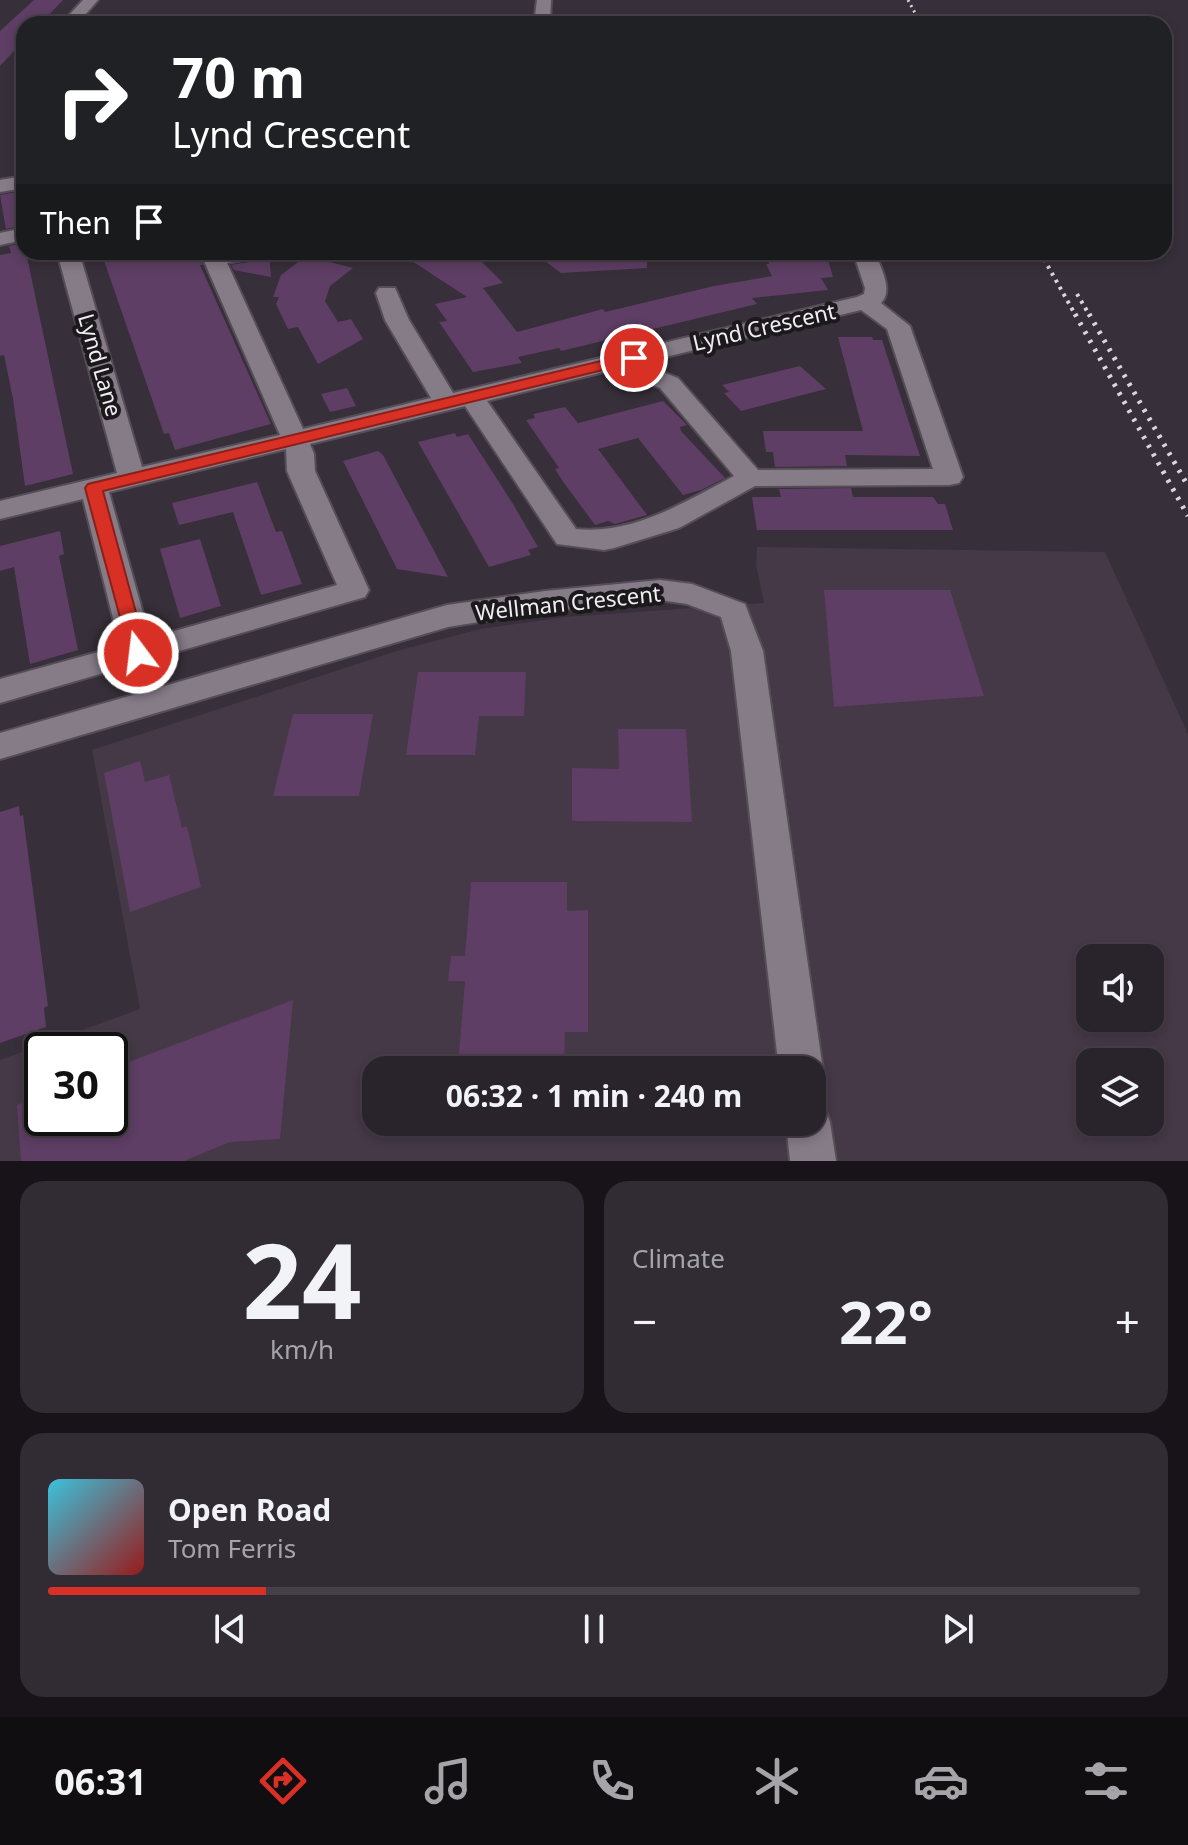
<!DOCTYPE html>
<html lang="en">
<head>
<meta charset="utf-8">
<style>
  :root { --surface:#29232b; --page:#312b33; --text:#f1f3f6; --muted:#a5a4a9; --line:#454047; --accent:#d93025 }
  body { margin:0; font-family:"Noto Sans",sans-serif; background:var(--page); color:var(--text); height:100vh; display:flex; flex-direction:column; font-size:30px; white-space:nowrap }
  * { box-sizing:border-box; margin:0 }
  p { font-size:26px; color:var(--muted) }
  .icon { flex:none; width:44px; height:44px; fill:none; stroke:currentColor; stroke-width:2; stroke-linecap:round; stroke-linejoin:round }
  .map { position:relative; height:1161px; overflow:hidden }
  .side { display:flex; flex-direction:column; gap:20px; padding:20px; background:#171318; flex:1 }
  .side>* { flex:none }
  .banner { position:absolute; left:16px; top:16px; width:1156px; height:244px; border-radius:24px; box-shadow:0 4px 12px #0003,0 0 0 2px var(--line); background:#202124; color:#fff; overflow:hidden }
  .buttons { position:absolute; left:1076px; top:944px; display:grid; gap:16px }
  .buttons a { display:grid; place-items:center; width:88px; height:88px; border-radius:16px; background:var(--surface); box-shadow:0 4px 12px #0003,0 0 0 2px var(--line); font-size:40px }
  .speed { position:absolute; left:24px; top:1032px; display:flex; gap:16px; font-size:40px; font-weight:700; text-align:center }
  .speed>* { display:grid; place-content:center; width:104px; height:104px; border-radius:50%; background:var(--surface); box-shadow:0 4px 12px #0003,0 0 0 2px var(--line); line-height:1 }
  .speed .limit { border:4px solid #111; border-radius:12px; background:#fff; color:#111 }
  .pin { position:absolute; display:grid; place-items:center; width:68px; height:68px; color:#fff; margin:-34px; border:4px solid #fff; border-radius:50%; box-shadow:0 2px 8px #0007 }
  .me { position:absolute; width:88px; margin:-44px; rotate:345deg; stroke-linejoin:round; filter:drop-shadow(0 0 6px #0008) }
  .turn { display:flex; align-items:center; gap:28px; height:168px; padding:0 24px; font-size:36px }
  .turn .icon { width:104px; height:104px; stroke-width:2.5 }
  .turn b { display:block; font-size:56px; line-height:68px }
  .then { display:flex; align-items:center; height:76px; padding:0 24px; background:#0003; gap:16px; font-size:30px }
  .big { font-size:60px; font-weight:700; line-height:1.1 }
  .side .widget { flex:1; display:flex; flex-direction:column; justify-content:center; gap:12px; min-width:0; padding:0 28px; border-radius:24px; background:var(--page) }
  .side .dial { align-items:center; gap:0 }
  .dial b { font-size:104px; line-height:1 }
  .song { display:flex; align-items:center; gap:24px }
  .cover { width:96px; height:96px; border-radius:12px; background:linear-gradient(135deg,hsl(190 70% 55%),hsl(0 70% 35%)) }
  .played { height:8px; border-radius:4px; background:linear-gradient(90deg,var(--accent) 20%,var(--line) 20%) }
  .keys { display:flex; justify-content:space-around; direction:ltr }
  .heat { display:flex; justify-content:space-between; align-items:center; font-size:44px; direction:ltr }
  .side .tiles { flex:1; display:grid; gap:20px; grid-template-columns:1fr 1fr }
  .widget:last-child { grid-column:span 2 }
  .trip { position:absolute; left:362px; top:1056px; width:464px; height:80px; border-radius:24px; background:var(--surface); box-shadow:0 4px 12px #0003,0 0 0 2px var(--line); font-weight:700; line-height:80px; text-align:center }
  .tabs { display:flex; height:128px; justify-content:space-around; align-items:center; background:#100e11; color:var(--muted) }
  .tabs .icon { width:56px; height:56px }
  .tabs .current { color:var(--accent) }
  .tabs b { font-size:36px; color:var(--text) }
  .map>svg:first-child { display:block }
</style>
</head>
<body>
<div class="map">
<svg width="1188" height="1161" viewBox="0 0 1188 1161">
  <rect width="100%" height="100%" fill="#372f39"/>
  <path fill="#453847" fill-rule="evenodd" d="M757,547L1105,552L1188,734V1161H0V1060L140,1009L92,750L400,650L480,629L565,617L764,603L756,565ZM1090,958H1150V1018H1090ZM42,1050H110V1118H42ZM1090,1062H1150V1122H1090ZM376,1070H812V1122H376Z"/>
  <path fill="#5e3e64" d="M34,0H63L40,24H24V40L0,66V31Z
    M17,192L24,225L6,229L0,195Z
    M24,243L73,474L25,486L13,399L4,355L0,356V255L11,253L9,246Z
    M101,252H197L203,265H200L271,424L175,450L169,433L164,434Z
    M265,252H269L271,277L234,270L231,265L260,260Z
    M398,252H472L503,283L483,288L517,332L603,309L605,312L714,286L772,276L766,264H769L767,252H826L833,277L821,278L828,290L752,298L757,304L561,351L559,348L518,357L522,363L473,372L439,322L447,321L435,304L467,297Z
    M533,252H647V268L561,273Z
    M306,256L353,268L330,286L325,301L338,322L351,319L363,339L318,364L298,327L288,329L276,304L279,297H273L281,275Z
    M838,337H872L873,340H882L920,456L845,455L847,466L775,467L773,452H766L763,431H863Z
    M800,366L826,389L741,411L724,393L729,392L722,385Z
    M347,388L356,406L330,412L321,394Z
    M663,401L687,425L680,427L681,431L725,478L701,490L683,495L638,438L598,449L647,515L615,524L608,521L595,525L564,483L555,469L559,468L526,420L535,418L533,414L565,407L578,423Z
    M455,433L457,437L468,434L513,504L538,547L528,550L531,555L489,567L418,442Z
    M378,451L383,455L448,577L397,569L343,461Z
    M257,482L276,532L282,531L302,584L261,595L233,512L179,525L172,503Z
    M851,488L853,497H933L938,504H945L953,530H757L752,497H781L779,489Z
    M60,531L64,554L59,556L78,650L30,664L14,567L0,571V546Z
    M200,539L221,606L180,618L160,549Z
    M824,590H950L984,696L834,707Z
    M418,672H526L524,716H479L475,755H406Z
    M293,714H373L359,796H273Z
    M618,729H686L692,822L572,821V768L619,769Z
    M140,761L145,782L169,775L182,828L187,826L201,887L130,912L104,773Z
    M19,806L20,816L23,815L48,1006L44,1008L46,1027L0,1043V812Z
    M471,882H567V911L588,910V1032H565L564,1065L458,1066L465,981H448L451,956H465Z
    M293,1000L280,1139L230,1142L184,1161H21L17,1105L42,1095V1118H110V1069Z"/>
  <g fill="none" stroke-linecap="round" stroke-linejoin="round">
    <defs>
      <path id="minor" d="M83,0H98L77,24H61Z
        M537,0H551L550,24H534Z
        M24,176V188L0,192V180Z
        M24,228V240L0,245V233Z
        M57,252H79L142,467L280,435L200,252H262L259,257L227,263L303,429L431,398L385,320L376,293L379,288H395L409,320L453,393L857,297L864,294L865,288L853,252H875C880,267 894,290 881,303L910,326L963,477L959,483L949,485L755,486L679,528L614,548L604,550L557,544L465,406L310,444L314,454L315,471L369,590L365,597L0,703V679L120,646L83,499L0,519V501L117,473ZM861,310L887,329L933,469L758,470L678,378L657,370L649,361ZM628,366L639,380L660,388L734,476C684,502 634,535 576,529L487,401ZM286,449L287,471L337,585L150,638L109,492Z
        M660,580L692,584L745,604L763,651L823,1070L816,1085L812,1086V1070H779L731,651L721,617L687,604L660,600L545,611L448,627L0,759V733L447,605L545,591Z
        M812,1102L824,1106L830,1122L836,1161H790L786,1122H812Z"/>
    </defs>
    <use href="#minor" stroke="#564e57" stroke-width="4"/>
    <use href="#minor" fill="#867c88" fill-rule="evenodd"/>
    <path stroke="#dcd5dd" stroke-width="3" stroke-dasharray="2 4" stroke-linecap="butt" d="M908,0L921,24"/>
    <path stroke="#dcd5dd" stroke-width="4" stroke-dasharray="3 5" stroke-linecap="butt" d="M1040,252L1076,316
      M1077,294L1090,316"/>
    <path stroke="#dcd5dd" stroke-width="5" stroke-dasharray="3 7" stroke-linecap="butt" d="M1075,314L1188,516
      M1089,314L1188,486"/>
  </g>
  <path fill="#d93025" stroke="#8d1f18" stroke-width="2" d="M634,353L642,358L640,361L103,491L147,653L145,658H131L85,488L88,484Z"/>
  <g text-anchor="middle" stroke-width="8" stroke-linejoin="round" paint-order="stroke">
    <g font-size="22" fill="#f2ecf3" stroke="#1c191d">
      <text transform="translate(764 327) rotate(-13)" y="8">Lynd Crescent</text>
      <text transform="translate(100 365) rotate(74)" y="8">Lynd Lane</text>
      <text transform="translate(568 603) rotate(-6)" y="8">Wellman Crescent</text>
    </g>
  </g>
</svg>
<div class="buttons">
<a><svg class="icon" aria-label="sound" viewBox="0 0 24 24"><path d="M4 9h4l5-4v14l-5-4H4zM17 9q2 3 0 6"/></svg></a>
<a><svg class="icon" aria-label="layers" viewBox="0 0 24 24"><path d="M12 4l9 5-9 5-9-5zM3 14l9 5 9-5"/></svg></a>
</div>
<div class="speed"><div class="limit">30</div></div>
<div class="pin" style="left:634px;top:358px;background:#d93025"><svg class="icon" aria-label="arrive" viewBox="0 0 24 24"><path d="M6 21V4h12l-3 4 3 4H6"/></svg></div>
<svg class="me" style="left:138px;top:653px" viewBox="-20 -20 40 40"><circle r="17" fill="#d93025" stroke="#fff" stroke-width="3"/><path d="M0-11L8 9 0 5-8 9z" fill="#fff"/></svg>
<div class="trip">06:32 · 1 min · 240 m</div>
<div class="banner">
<div class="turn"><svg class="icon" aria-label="right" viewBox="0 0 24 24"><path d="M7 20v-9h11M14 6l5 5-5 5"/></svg><div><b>70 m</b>Lynd Crescent</div></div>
<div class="then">Then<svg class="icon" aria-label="arrive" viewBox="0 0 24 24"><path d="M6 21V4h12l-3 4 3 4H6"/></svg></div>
</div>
</div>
<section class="side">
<div class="tiles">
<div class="widget dial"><b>24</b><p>km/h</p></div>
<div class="widget"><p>Climate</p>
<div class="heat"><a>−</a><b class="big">22°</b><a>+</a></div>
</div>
<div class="widget">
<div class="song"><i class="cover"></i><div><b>Open Road</b><p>Tom Ferris</p></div></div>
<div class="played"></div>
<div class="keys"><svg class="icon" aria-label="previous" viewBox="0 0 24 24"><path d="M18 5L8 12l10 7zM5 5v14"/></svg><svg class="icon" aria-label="pause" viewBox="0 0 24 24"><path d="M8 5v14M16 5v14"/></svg><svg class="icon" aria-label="next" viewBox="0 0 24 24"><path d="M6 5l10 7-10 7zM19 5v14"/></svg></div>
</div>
</div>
</section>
<nav class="tabs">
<b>06:31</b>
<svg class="icon current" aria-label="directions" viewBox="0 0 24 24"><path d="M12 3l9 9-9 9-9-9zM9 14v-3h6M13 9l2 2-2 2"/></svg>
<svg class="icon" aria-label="music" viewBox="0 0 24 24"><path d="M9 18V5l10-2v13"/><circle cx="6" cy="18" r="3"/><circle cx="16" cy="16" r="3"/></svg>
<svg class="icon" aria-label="phone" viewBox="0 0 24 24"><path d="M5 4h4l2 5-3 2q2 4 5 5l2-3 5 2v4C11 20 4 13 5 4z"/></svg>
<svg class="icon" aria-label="climate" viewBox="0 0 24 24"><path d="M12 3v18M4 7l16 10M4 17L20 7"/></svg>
<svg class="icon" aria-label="car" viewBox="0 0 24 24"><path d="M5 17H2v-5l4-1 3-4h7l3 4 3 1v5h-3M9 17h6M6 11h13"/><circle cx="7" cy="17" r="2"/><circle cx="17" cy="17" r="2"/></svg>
<svg class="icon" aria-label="filters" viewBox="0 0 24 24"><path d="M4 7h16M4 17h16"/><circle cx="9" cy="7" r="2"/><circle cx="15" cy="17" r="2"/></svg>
</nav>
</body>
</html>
